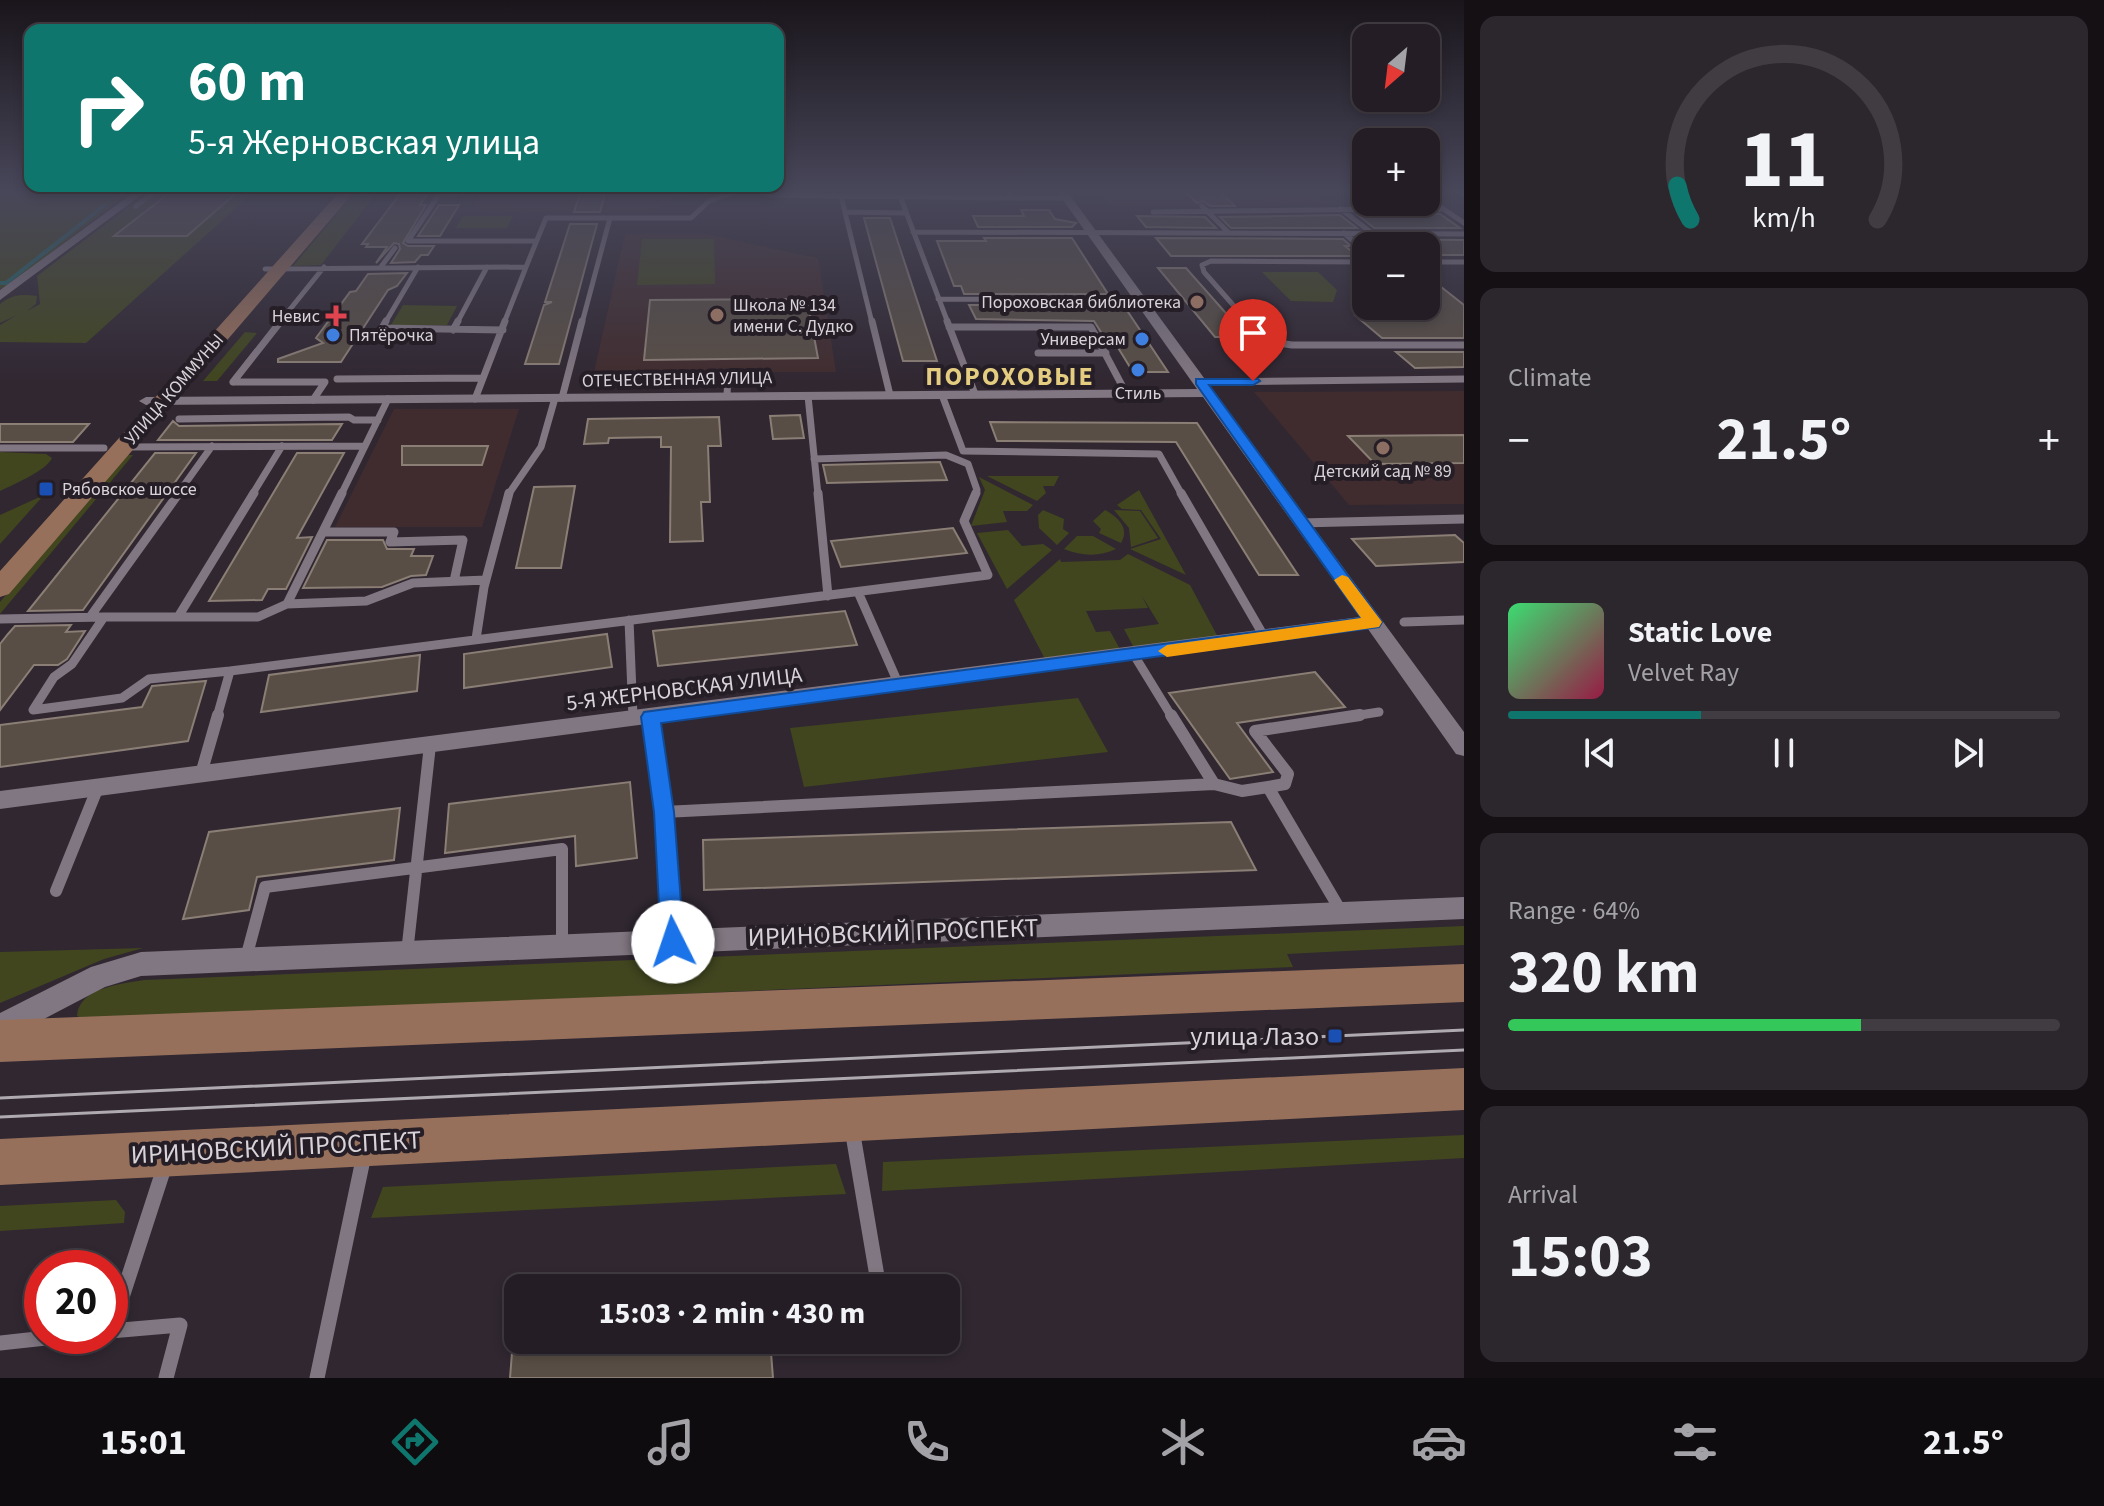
<!DOCTYPE html>
<html lang="en">
<head>
<meta charset="utf-8">
<style>
  :root { --surface:#241d25; --page:#2c262d; --text:#f1f3f6; --muted:#a3a2a7; --line:#413b42; --accent:#0f766e }
  body { margin:0; font-family:"Source Sans 3",sans-serif; background:var(--page); color:var(--text); height:100vh; display:flex; flex-direction:column; font-size:30px; white-space:nowrap }
  * { box-sizing:border-box; margin:0 }
  p { font-size:26px; color:var(--muted) }
  .icon { flex:none; width:44px; height:44px; fill:none; stroke:currentColor; stroke-width:2; stroke-linecap:round; stroke-linejoin:round }
  .map { position:relative; flex:1; overflow:hidden }
  .details { display:flex; flex-direction:column; gap:16px; padding:16px; background:#141014; width:640px }
  .details>* { flex:none }
  .hud { position:absolute; left:24px; top:24px; width:760px; height:168px; border-radius:16px; box-shadow:0 4px 12px #0003,0 0 0 2px var(--line); background:#0f766e; color:#fff; overflow:hidden }
  .needle { width:52px; rotate:208deg }
  .controls { position:absolute; left:1352px; top:24px; display:grid; gap:16px }
  .controls a { display:grid; place-items:center; width:88px; height:88px; border-radius:16px; background:var(--surface); box-shadow:0 4px 12px #0003,0 0 0 2px var(--line); font-size:40px }
  .speed { position:absolute; left:24px; top:1250px; display:flex; gap:16px; font-size:40px; font-weight:700; text-align:center }
  .speed>* { display:grid; place-content:center; width:104px; height:104px; border-radius:50%; background:var(--surface); box-shadow:0 4px 12px #0003,0 0 0 2px var(--line); line-height:1 }
  .speed .limit { border:12px solid #d22; background:#fff; color:#111 }
  .pin { position:absolute; display:grid; place-items:center; width:68px; height:68px; color:#fff; margin:-82px -34px; border-radius:50% 50% 50% 0; rotate:-45deg; box-shadow:0 0 8px #0007 }
  .pin .icon { rotate:45deg }
  .me { position:absolute; width:88px; margin:-44px; rotate:356deg; stroke-linejoin:round; filter:drop-shadow(0 0 6px #0008) }
  .turn { display:flex; align-items:center; gap:28px; height:168px; padding:0 32px; font-size:36px }
  .turn .icon { width:104px; height:104px; stroke-width:2.5 }
  .turn b { display:block; font-size:56px; line-height:68px }
  .big { font-size:60px; font-weight:700; line-height:1.1 }
  .details .card { flex:1; display:flex; flex-direction:column; justify-content:center; gap:12px; min-width:0; padding:0 28px; border-radius:16px; background:var(--page) }
  .details .dial { align-items:center; gap:0 }
  .dial svg { height:208px; overflow:visible; fill:none; stroke:var(--line); stroke-width:7; stroke-linecap:round; text-anchor:middle }
  .dial text { fill:var(--text); stroke:none }
  .song { display:flex; align-items:center; gap:24px }
  .cover { width:96px; height:96px; border-radius:12px; background:linear-gradient(135deg,hsl(140 70% 55%),hsl(340 70% 35%)) }
  .played { height:8px; border-radius:4px; background:linear-gradient(90deg,var(--accent) 35%,var(--line) 35%) }
  .keys { display:flex; justify-content:space-around; direction:ltr }
  .heat { display:flex; justify-content:space-between; align-items:center; font-size:44px; direction:ltr }
  .charge { height:12px; border-radius:6px; background:linear-gradient(90deg,#34c759 64%,var(--line) 0) }
  .trip { position:absolute; left:504px; top:1274px; width:456px; height:80px; border-radius:16px; background:var(--surface); box-shadow:0 4px 12px #0003,0 0 0 2px var(--line); font-weight:700; line-height:80px; text-align:center }
  .tab-bar { display:flex; height:128px; justify-content:space-around; align-items:center; background:#0e0c0f; color:var(--muted) }
  .tab-bar .icon { width:56px; height:56px }
  .tab-bar .on { color:var(--accent) }
  .tab-bar b { font-size:36px; color:var(--text) }
  main { display:flex; flex:1; min-height:0 }
  .map>svg:first-child { display:block }
</style>
</head>
<body>
<main>
<div class="map">
<svg width="1464" height="1378" viewBox="0 0 1464 1378">
  <rect width="100%" height="100%" fill="#302731"/>
  <path fill="#402c2e" d="M483,190H701L646,212L488,211L474,205Z
    M1098,190H1313L1332,205L1110,206Z
    M625,234H706L818,258L836,372H594Z
    M1464,391V504L1349,505L1254,392Z
    M394,409H519L482,527H335Z"/>
  <path fill="#41461f" d="M0,190H132L14,282L0,289Z
    M151,190H256L86,343L0,342V325L17,315L0,323V304C12,294 22,294 37,296L36,304L27,311L40,304L37,276Z
    M357,190H379L321,265L293,266Z
    M463,216H513L507,228H456Z
    M642,239H714L715,284L637,285Z
    M1262,272H1318L1337,290L1333,302L1291,301Z
    M403,305L457,306L447,325H391Z
    M245,332L257,333L217,381H203Z
    M0,452L46,454L52,458C47,470 13,485 0,491Z
    M124,455H133L0,614V602Z
    M987,476H1059L1054,486H1043L1046,493L1037,501Z
    M979,477L1033,505L1027,511H1003L1007,522L971,526L985,490Z
    M1139,490L1186,575L1130,549L1161,539L1141,510L1122,509L1117,505Z
    M44,495L0,544V515Z
    M1043,510L1064,519L1063,529L1069,533L1057,545L1039,528L1038,515Z
    M1105,510C1118,517 1130,528 1121,543L1099,533L1101,529L1093,521Z
    M1114,510L1140,511L1158,538L1131,547L1129,528Z
    M1008,530L1022,546L1043,544L1052,550L1007,589L977,533Z
    M1077,536H1093L1116,549C1099,557 1082,556 1064,549Z
    M1128,554L1190,585L1219,639L1135,650L1124,629L1159,624L1142,596L1148,608L1086,611L1096,632L1110,631L1121,651L1046,661L1014,600L1060,559L1061,562L1120,560Z
    M1078,698L1108,752L804,787L790,728Z
    M1464,926V945L1287,954L1293,967L85,1020L77,1016C79,987 122,984 144,980Z
    M143,948L104,959L0,1003V952Z
    M1464,1135V1158L882,1191L883,1162Z
    M836,1164L846,1194L371,1218L383,1187Z
    M116,1200L125,1212L124,1223L0,1231V1206Z"/>
  <g fill="none" stroke-linecap="round" stroke-linejoin="round">
    <path stroke="#206769" stroke-width="4" d="M0,283H6L105,205"/>
  </g>
  <path fill="#584e45" stroke="#8a7e75" stroke-width="2" d="M403,190H430L420,205H426L403,243L408,246H434L428,255H421L415,262L391,263L400,249L399,244L394,243L376,263L387,247H366L368,244H362Z
    M581,190H606L600,212H574Z
    M1184,190H1218L1235,206H1210L1203,201L1197,203Z
    M168,194H235L187,236H114Z
    M439,205H459L440,236H418Z
    M1021,210H1049L1055,219L1076,223L1072,227H978L973,216H1024Z
    M1397,214H1440L1460,228H1374L1358,215Z
    M1340,215L1357,228H1231L1220,217Z
    M1137,216L1205,217L1216,228L1146,227Z
    M864,218H890L937,361H903Z
    M570,224H597L559,364H525L544,305L552,302H545Z
    M984,238H1072L1108,294H964L961,286H954L937,241H986Z
    M1156,238L1343,239L1351,246H1345L1357,256H1171Z
    M1360,239L1464,240V255H1426V246H1367Z
    M1158,268H1186L1247,337H1215Z
    M407,273L397,286L388,290L341,362H278V359L323,343L316,338L350,292L356,291L368,274Z
    M1426,275L1464,305V338H1382L1356,316H1426Z
    M807,299L818,358L644,360L650,300Z
    M969,305H1115L1118,309H1126L1168,372H1133L1112,338L1104,337L1094,321L976,319Z
    M1396,352H1464V367L1415,368Z
    M800,415L804,438L773,439L770,416Z
    M719,417L721,446H708L710,502H701L703,541L670,542L671,447H661V437L609,438L608,443L584,444L588,419Z
    M173,421L179,426L342,424L332,440H158Z
    M990,422L1197,423L1298,575H1259L1176,442L997,441Z
    M0,424H89L73,442H0Z
    M1464,435V463L1375,464L1348,436Z
    M402,446H488L482,465H402Z
    M155,453H196L83,610L28,611Z
    M297,453H344L297,538L312,537L286,589H268L262,600L209,601Z
    M940,462L947,480L827,483L823,465Z
    M575,486L561,568H516L534,487Z
    M953,528L967,553L841,567L831,541Z
    M1455,535L1464,543V562L1376,566L1352,539Z
    M327,540H383L387,549H414L411,556H433L426,575L411,576L382,587L303,588Z
    M845,611L857,645L658,666L653,631Z
    M71,625L66,632L85,631L67,659L58,665H34L0,710V644L8,634L15,626Z
    M607,634L612,667L464,688V654Z
    M420,655L417,691L261,712L269,675Z
    M1315,672L1345,707L1237,723L1273,772L1230,779L1169,693Z
    M206,681L188,741L0,767V725L142,707L152,686Z
    M630,782L637,858L576,866L575,836L445,853L449,804Z
    M400,808L394,860L257,877L249,910L183,919L209,832Z
    M1231,822L1256,870L704,890L703,840Z
    M513,1340H685V1354L725,1351L724,1340H770L773,1378H510Z"/>
  <g fill="none" stroke-linecap="round" stroke-linejoin="round">
    <path stroke="#817782" stroke-width="5" d="M442,190L408,241H536
      M758,190L771,195L841,196
      M1458,190L1464,194
      M440,194H456L459,190
      M900,196L948,323
      M1426,197L1464,223
      M1012,198H1067
      M136,206L158,190
      M1202,206L1229,233
      M1341,209L1373,234
      M1397,209H1443
      M845,212L906,213
      M1153,212L1397,209L1388,202
      M913,232L1464,234
      M1344,233L1366,252
      M1426,262H1464
      M380,268L395,248
      M265,269L526,267L546,218H691L709,201L742,190
      M938,299L1142,300
      M279,323L324,267
      M385,323L418,267
      M457,323L487,267
      M504,323L526,267
      M582,323L610,218
      M872,323L841,196L1012,198L1007,190
      M1249,323L1204,272L1202,265L1211,261L1366,262"/>
    <path stroke="#817782" stroke-width="7" d="M386,321L382,328L503,330
      M872,321L890,395
      M947,321L975,394
      M1248,321L1265,341L1292,345H1464
      M949,327H1091L1126,393
      M453,330L458,321
      M1038,353H1106
      M337,379L483,378
      M233,382L281,321
      M233,382H325L313,400
      M1200,382L1464,379
      M942,395L963,451L1159,454L1182,495
      M727,396L728,372
      M808,396L818,495
      M562,398L582,321
      M475,399L505,321
      M179,419L349,417L354,420H378
      M124,447L365,446
      M0,448H104
      M814,459L946,455L968,464L977,490L975,495
      M177,495L212,446
      M252,495L282,446
      M341,495L388,399
      M508,495L541,447L555,398"/>
    <path stroke="#817782" stroke-width="9" d="M818,493L828,596
      M1181,493L1265,638
      M1300,523L1464,519
      M323,532H394L390,542L463,540L454,581
      M858,592L899,685
      M287,604L342,493
      M90,617L179,493
      M104,617H258L287,604L366,601L413,583L486,580
      M178,617L254,493
      M0,619L104,617L72,664L54,677L33,710L122,698L149,679L230,671L217,717
      M629,620L633,717
      M1404,622L1464,620
      M476,639L484,587L509,493
      M1134,655L1172,717
      M230,671L988,575L964,521L976,493
      M1347,717L1379,712"/>
    <path stroke="#817782" stroke-width="12" d="M633,715V719
      M1171,715L1214,784
      M651,717L664,812L673,942
      M201,774L218,715
      M1268,787L1285,784L1288,774L1255,731L1360,715
      M664,812L1214,784L1242,791L1268,787L1342,913
      M56,891L98,787
      M407,953L430,745
      M246,958L265,887L562,849V946"/>
    <path stroke="#817782" stroke-width="15" d="M852,1129L879,1288
      M110,1331L180,1325L166,1378
      M111,1331L165,1165
      M0,1343L64,1336
      M317,1378L364,1155"/>
    <path fill="#817782" fill-rule="evenodd" d="M137,190H148L0,300V290Z
      M1056,190H1066L1464,732V756L1456,754L1368,629L0,809V791L1360,617L1203,397L146,405L139,401L146,397L1197,389Z
      M1464,897V919L141,976L105,987L0,1042V1013L91,967L141,952Z"/>
    <path fill="#97705c" fill-rule="evenodd" d="M341,190H356L9,594L0,597V571Z
      M1464,964V1002L0,1062V1020Z
      M1464,1068V1110L0,1185V1139Z"/>
    <path stroke="#afa9b0" stroke-width="3" d="M0,1098L1464,1030
      M0,1117L1464,1050"/>
  </g>
  <linearGradient id="sky" x2="0" y2="1"><stop stop-color="#1a151b"/><stop offset="0.5" stop-color="#48475a"/><stop offset="1" stop-color="#48475a" stop-opacity="0"/></linearGradient>
  <rect width="1464" height="383" fill="url(#sky)"/>
  <path fill="#1a73e8" stroke="#114b97" stroke-width="2" d="M1196,379H1258L1260,381L1253,385H1209L1379,618L1382,622L1379,627L661,723L674,812L684,942L681,949L673,952L665,949L661,942L654,812L641,717L644,712L1361,618L1196,384Z"/>
  <path fill="#f59e0b" d="M1342,575L1348,577L1379,618L1382,622L1379,627L1167,657L1158,651L1167,645L1361,618L1334,580Z"/>
  <g fill="#8d6e63" stroke="#261e27" stroke-width="3">
    <circle cx="1197" cy="302" r="8"/>
    <circle cx="717" cy="315" r="8"/>
    <circle cx="1383" cy="448" r="8"/>
  </g>
  <path fill="#e0444e" stroke="#261e27" stroke-width="3" d="M332 304h8v8h8v8h-8v8h-8v-8h-8v-8h8z"/>
  <g fill="#3f7fe0" stroke="#261e27" stroke-width="3">
    <circle cx="333" cy="335" r="8"/>
    <circle cx="1142" cy="339" r="8"/>
    <circle cx="1138" cy="370" r="8"/>
  </g>
  <g fill="#1a4fb4" stroke="#261e27" stroke-width="3">
    <rect x="38" y="481" width="16" height="16" rx="4"/>
    <rect x="1327" y="1028" width="16" height="16" rx="4"/>
  </g>
  <g text-anchor="middle" stroke-width="8" stroke-linejoin="round" paint-order="stroke">
    <g font-size="18" fill="#d8d3d9" stroke="#261e27" text-anchor="end">
      <text x="1181" y="308">Пороховская библиотека</text>
      <text x="733" y="311" text-anchor="start">Школа № 134<tspan x="733" dy="21">имени С. Дудко</tspan></text>
      <text x="320" y="322">Невис</text>
      <text x="349" y="341" text-anchor="start">Пятёрочка</text>
      <text x="1126" y="345">Универсам</text>
      <text x="1138" y="399" text-anchor="middle">Стиль</text>
      <text x="1383" y="477" text-anchor="middle">Детский сад № 89</text>
      <text x="62" y="495" text-anchor="start">Рябовское шоссе</text>
    </g>
    <g font-size="18" fill="#d8d3d9" stroke="#261e27">
      <text transform="translate(677 379) rotate(-1)" y="6">ОТЕЧЕСТВЕННАЯ УЛИЦА</text>
      <text transform="translate(174 389) rotate(-49)" y="6">УЛИЦА КОММУНЫ</text>
    </g>
    <g font-size="22" fill="#d8d3d9" stroke="#261e27">
      <text transform="translate(684 688) rotate(-7)" y="8">5-Я ЖЕРНОВСКАЯ УЛИЦА</text>
    </g>
    <g font-size="26" font-weight="bold" letter-spacing="2" fill="#e4cd80" stroke="#261e27">
      <text x="1010" y="385">ПОРОХОВЫЕ</text>
    </g>
    <g font-size="26" fill="#d8d3d9" stroke="#261e27">
      <text transform="translate(893 932) rotate(-2)" y="9">ИРИНОВСКИЙ ПРОСПЕКТ</text>
      <text transform="translate(276 1147) rotate(-3)" y="9">ИРИНОВСКИЙ ПРОСПЕКТ</text>
    </g>
    <g font-size="26" fill="#d8d3d9" stroke="#261e27" text-anchor="end">
      <text x="1319" y="1045">улица Лазо</text>
    </g>
  </g>
</svg>
<div class="controls">
<a><svg class="needle" viewBox="-14 -14 28 28"><path d="M0-13l5 13h-10z" fill="#e53935"/><path d="M0 13l5-13h-10z" fill="#a3a2a7"/></svg></a>
<a>+</a>
<a>−</a>
</div>
<div class="speed"><div class="limit">20</div></div>
<div class="pin" style="left:1253px;top:381px;background:#d93025"><svg class="icon" aria-label="arrive" viewBox="0 0 24 24"><path d="M6 21V4h12l-3 4 3 4H6"/></svg></div>
<svg class="me" style="left:673px;top:942px" viewBox="-20 -20 40 40"><circle r="19" fill="#fff"/><path d="M0-13L10 11 0 6-10 11z" fill="#1a73e8"/></svg>
<div class="trip">15:03 · 2 min · 430 m</div>
<div class="hud">
<div class="turn"><svg class="icon" aria-label="right" viewBox="0 0 24 24"><path d="M7 20v-9h11M14 6l5 5-5 5"/></svg><div><b>60 m</b>5-я Жерновская улица</div></div>
</div>
</div>
<section class="details">
<div class="card dial"><svg viewBox="0 0 100 80">
<path d="M14 69A42 42 0 1 1 86 69"/>
<path d="M14 69A42 42 0 0 1 9 56" stroke="#0f766e"/>
<text x="50" y="56" font-size="32" font-weight="700">11</text>
<text x="50" y="72" font-size="11">km/h</text>
</svg></div>
<div class="card"><p>Climate</p>
<div class="heat"><a>−</a><b class="big">21.5°</b><a>+</a></div>
</div>
<div class="card">
<div class="song"><i class="cover"></i><div><b>Static Love</b><p>Velvet Ray</p></div></div>
<div class="played"></div>
<div class="keys"><svg class="icon" aria-label="previous" viewBox="0 0 24 24"><path d="M18 5L8 12l10 7zM5 5v14"/></svg><svg class="icon" aria-label="pause" viewBox="0 0 24 24"><path d="M8 5v14M16 5v14"/></svg><svg class="icon" aria-label="next" viewBox="0 0 24 24"><path d="M6 5l10 7-10 7zM19 5v14"/></svg></div>
</div>
<div class="card"><p>Range · 64%</p><b class="big">320 km</b><div class="charge"></div></div>
<div class="card"><p>Arrival</p><b class="big">15:03</b></div>
</section>
</main>
<nav class="tab-bar">
<b>15:01</b>
<svg class="icon on" aria-label="directions" viewBox="0 0 24 24"><path d="M12 3l9 9-9 9-9-9zM9 14v-3h6M13 9l2 2-2 2"/></svg>
<svg class="icon" aria-label="music" viewBox="0 0 24 24"><path d="M9 18V5l10-2v13"/><circle cx="6" cy="18" r="3"/><circle cx="16" cy="16" r="3"/></svg>
<svg class="icon" aria-label="phone" viewBox="0 0 24 24"><path d="M5 4h4l2 5-3 2q2 4 5 5l2-3 5 2v4C11 20 4 13 5 4z"/></svg>
<svg class="icon" aria-label="climate" viewBox="0 0 24 24"><path d="M12 3v18M4 7l16 10M4 17L20 7"/></svg>
<svg class="icon" aria-label="car" viewBox="0 0 24 24"><path d="M5 17H2v-5l4-1 3-4h7l3 4 3 1v5h-3M9 17h6M6 11h13"/><circle cx="7" cy="17" r="2"/><circle cx="17" cy="17" r="2"/></svg>
<svg class="icon" aria-label="filters" viewBox="0 0 24 24"><path d="M4 7h16M4 17h16"/><circle cx="9" cy="7" r="2"/><circle cx="15" cy="17" r="2"/></svg>
<b>21.5°</b>
</nav>
</body>
</html>
